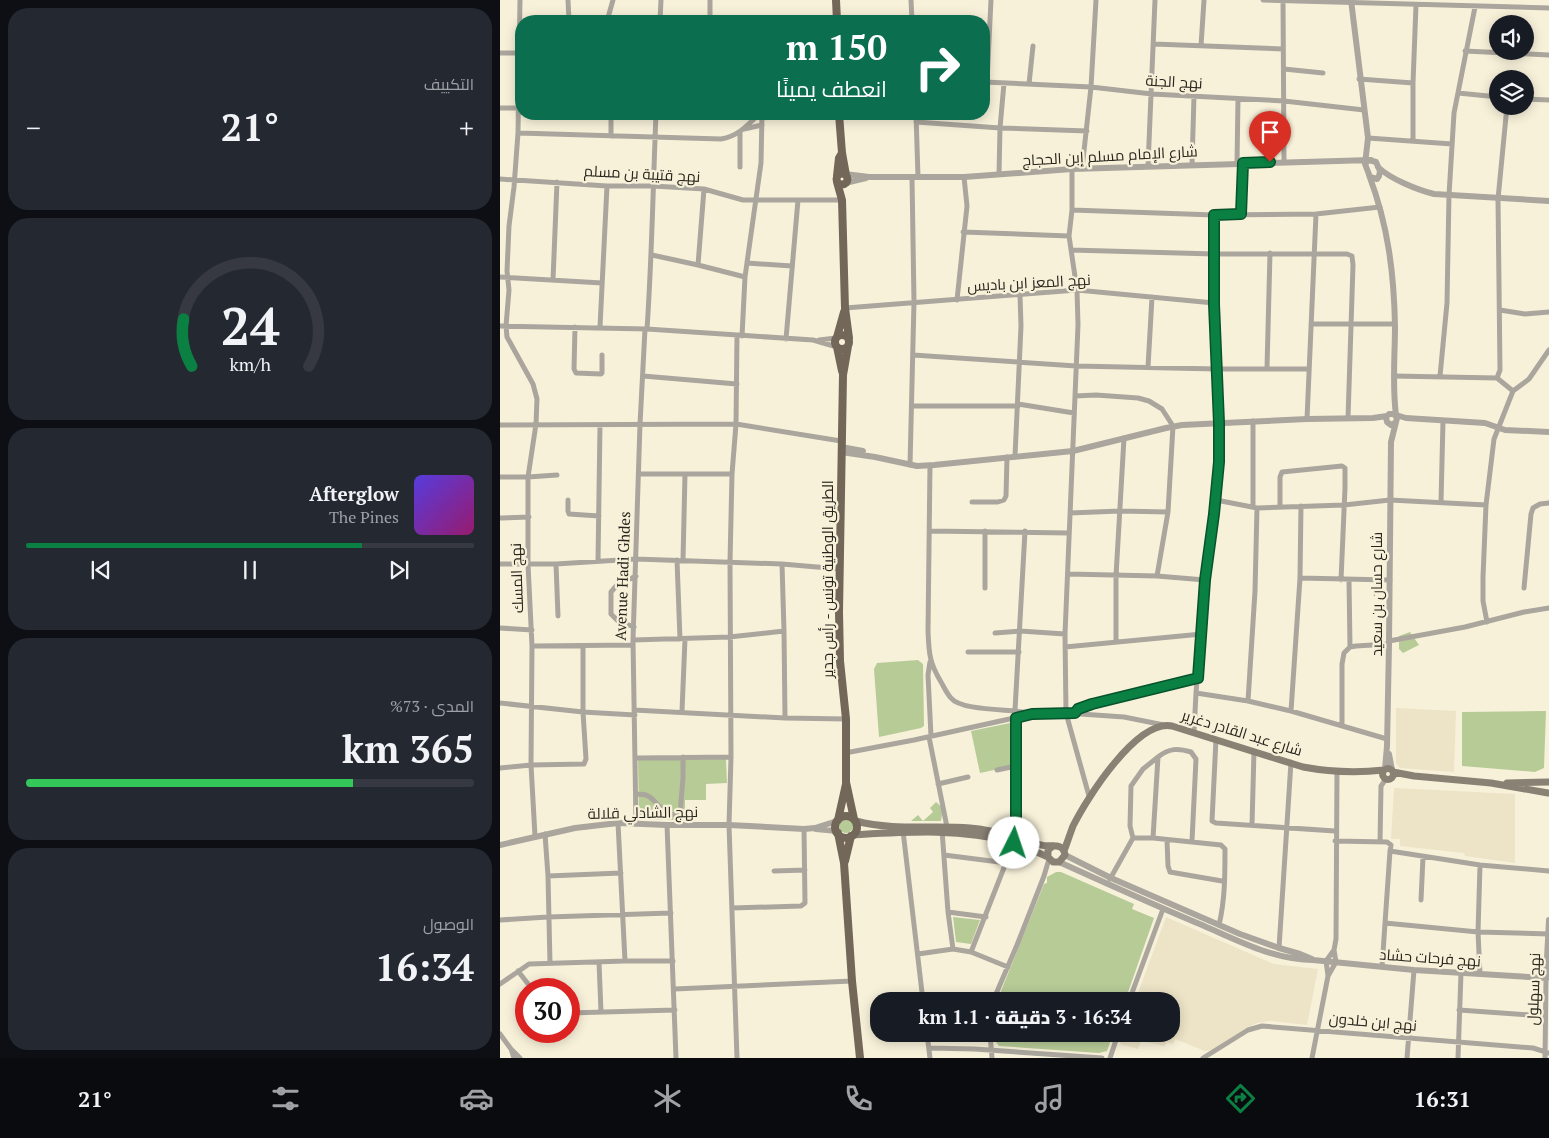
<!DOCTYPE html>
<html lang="ar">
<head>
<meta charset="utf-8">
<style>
  :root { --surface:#171b24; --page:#242831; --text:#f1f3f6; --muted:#9ea1a6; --line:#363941; --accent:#0b8043 }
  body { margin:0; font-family:"PT Serif",Cairo,serif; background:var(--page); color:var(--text); direction:rtl; height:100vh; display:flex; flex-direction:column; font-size:19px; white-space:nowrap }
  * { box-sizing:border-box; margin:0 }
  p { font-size:16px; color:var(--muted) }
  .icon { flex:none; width:28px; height:28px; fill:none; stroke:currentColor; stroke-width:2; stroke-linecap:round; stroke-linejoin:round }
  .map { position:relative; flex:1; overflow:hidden; direction:ltr }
  .side { display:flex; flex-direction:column; gap:8px; padding:8px; background:#0d0f14; width:500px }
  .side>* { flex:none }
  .top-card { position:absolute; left:15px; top:15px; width:475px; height:105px; border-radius:20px; box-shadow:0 2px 12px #0003; direction:rtl; background:#0b6e4f; color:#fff; overflow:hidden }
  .buttons { position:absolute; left:989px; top:15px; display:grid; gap:10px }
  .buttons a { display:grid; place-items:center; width:45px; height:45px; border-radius:50%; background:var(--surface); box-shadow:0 2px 12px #0003; font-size:25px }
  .speed { position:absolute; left:15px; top:978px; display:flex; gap:10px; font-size:25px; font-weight:700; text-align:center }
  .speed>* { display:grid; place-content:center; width:65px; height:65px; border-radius:50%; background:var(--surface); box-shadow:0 2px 12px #0003; line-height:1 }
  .speed .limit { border:8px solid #d22; background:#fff; color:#111 }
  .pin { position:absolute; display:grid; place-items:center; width:42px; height:42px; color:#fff; margin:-51px -21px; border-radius:50% 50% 50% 0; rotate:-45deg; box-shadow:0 0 5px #0007 }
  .pin .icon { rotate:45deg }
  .me { position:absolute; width:55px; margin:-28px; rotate:4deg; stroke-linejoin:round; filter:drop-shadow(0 0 4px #0008) }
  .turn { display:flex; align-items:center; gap:18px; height:105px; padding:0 20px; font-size:22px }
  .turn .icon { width:65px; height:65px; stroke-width:2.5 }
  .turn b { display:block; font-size:35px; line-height:42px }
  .big { font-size:38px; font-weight:800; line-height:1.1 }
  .side .widget { flex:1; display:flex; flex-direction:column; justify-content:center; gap:8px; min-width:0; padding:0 18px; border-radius:20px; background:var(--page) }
  .side .dial { align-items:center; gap:0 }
  .dial svg { height:130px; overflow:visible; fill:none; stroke:var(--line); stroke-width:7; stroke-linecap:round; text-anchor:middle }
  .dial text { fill:var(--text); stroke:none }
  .song { display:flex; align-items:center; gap:15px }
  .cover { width:60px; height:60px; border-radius:8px; background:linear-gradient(135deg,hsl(250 70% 55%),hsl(320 70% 35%)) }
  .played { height:5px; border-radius:2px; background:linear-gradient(90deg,var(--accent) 75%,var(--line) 75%) }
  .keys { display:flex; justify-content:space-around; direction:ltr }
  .heat { display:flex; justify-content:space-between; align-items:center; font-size:28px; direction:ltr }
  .charge { height:8px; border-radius:4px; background:linear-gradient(90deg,#34c759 73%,var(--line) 0) }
  .trip { position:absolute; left:370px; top:992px; width:310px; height:50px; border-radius:20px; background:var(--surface); box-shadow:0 2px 12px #0003; font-weight:800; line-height:50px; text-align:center; direction:rtl }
  .dock { display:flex; height:80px; justify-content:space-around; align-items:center; background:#090b0e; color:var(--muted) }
  .dock .icon { width:35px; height:35px }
  .dock .active { color:var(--accent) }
  .dock b { font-size:22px; color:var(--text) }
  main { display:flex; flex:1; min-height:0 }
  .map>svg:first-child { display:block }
</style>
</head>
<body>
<main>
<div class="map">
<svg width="1049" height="1058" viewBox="0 0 1049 1058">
  <rect width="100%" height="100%" fill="#f8f1da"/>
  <path fill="#ede4c7" d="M896,708L956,711L954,772L900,768L896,763Z
    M894,788L1015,794V863L965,856L964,853L900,846V839H891Z
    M666,917L774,964L818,969L807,1025L771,1021L757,1023L747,1028L713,1050L705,1051L675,1039L673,1044L667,1042L664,1046L641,1041L638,1049L620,1044L624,1034H671V1001H635Z"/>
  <path fill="#b7cb97" d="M910,632L919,645L903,653L899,649V636Z
    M418,660L423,664L424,726L421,728L379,737L374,669L377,663Z
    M1046,711L1044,768L1035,772L962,766V712Z
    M510,723L513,726V766L480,773L471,731Z
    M138,759H226L227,783L206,784V800H185V820H139Z
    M436,802L443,808L441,821H411L418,815L423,821L433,812L430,808Z
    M339 826a7 7 0 1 1 14 0a7 7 0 1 1-14 0Z
    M556,872H561L634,904L632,909L654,918L625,1001H497L544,884L547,883V877Z
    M453,917L480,920L471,944L456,942Z
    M495,1034H613L607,1051L599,1053L499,1046L496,1042Z"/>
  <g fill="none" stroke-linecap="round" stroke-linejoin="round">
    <path stroke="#aba69d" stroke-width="5" d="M20,0L18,133L14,187L9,226L7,271L9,290L6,326L7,337L33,384L37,399L36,424L28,477V564L32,646L31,765L35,836
      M68,0L69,21
      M411,0L412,21
      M763,0L1049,8
      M783,0L784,161
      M107,21L113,0
      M160,21L161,0
      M210,21V0
      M654,44L783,49
      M701,46L704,0
      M965,51L1049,55
      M0,53H21
      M784,69L823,73
      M859,79L913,83
      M484,82L591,87L652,94L784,101L864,110
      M487,82L491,0
      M529,84L533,46
      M958,93L998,97
      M1025,99L1049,100
      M0,108H17
      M416,114L418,177
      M262,118L300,114
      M416,122L500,128L587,131
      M244,129L262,125
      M240,132V167
      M18,133L221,139C238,136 247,126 259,114
      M111,136V114
      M868,138L952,144
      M913,140V83L916,5
      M737,163L738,99
      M692,165L694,96
      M648,166L655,0
      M572,169V210L569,236L577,290L578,325L565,634L566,713L589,796
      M582,169L591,87L596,0
      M499,174L500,128L504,83
      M0,179L107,186H153L204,189L243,200H342
      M572,210L714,215L816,214L880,207
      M741,214L743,163
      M463,232L569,236
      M571,250L714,254H847L852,256L853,265L848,418
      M152,255L198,265L204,189
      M247,263L292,266
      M198,265L245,277
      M0,277L102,283
      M53,280L57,182
      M457,300L467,206L464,177
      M345,308L577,290L714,303
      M1000,310L1025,314L1049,312
      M811,324H895
      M0,326L147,329L313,340L337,347
      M75,327L74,369L76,373L101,374L102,373V355
      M100,327L107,186
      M147,329C152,257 153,185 156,114
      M237,335L236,424L232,474L230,562L231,757L229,825L237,1058
      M242,336L245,277L261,163L262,114
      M286,339L298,200
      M319,340L336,338
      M413,355L576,366L717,369H808
      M648,367L652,297
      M767,368L770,253
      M143,376L237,384
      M894,376L997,378L1000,370L998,199L1007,106
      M940,376L947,303L949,195L954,113L975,7
      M997,378L1013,391
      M575,396L596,395L638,398L649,401L662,409L673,426L668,512L657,576L705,580
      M518,404L574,413
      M412,406H518
      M807,419L816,214
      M0,425L236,424L341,441
      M515,456L521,326L520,295
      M410,465L414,302L412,177
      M430,465L428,631C429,653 429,662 441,682C444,687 447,694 451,698C461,711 511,709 529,713
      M139,474H232
      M0,477H28L57,475
      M68,500V511L69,514L99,516
      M716,500L757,508L844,505L890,500L986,505
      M472,502H498L504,500L506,496L507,457
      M941,502L943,421
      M753,507V421
      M780,507V477L782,472L842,466L845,468V488L841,580
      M570,513L620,511L668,512
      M0,518L29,517
      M430,531L569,533
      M485,531V588
      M177,560L180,639
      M183,560L185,474
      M98,561L100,425
      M0,564H56L136,559L282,564L340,569
      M56,564L58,616
      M282,564L284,631L285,718
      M568,574L657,576
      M800,578L890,580
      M849,580L850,647
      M1024,588L1031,514L1033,508L1040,504L1049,503
      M987,622L983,601V577L986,505L994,439L1013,391L1029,379L1049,350
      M134,627L118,621L111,614V592L117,585L136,576
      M0,628L32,630
      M495,633L520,631L565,634
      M133,640L229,637L284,631
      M889,641L965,627L1024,612L1049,608
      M616,642V576L624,438
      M32,646L133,645
      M565,647L702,634
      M468,652H519
      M430,662L428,675L431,736
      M696,693L748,701L791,711L887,739
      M748,701L755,591L757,508
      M0,703L83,712L135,715
      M134,710L285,718L346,719
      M515,710L525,531
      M182,711L185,639
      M791,711L800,578L801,506
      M575,713L578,709L592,704L697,678
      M842,726V664L844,653L850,647L856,646L889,644
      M694,732L696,693L705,580L711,541L719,461V423L714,303V215
      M429,737L447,827
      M716,739L712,821L716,823L835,831
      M345,753L414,740L532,714L566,713L624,717L664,725
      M136,758L231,757
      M0,768L31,765L84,764L86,759L83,712V646
      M497,770L516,766
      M438,784L468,777
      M136,794C139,794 145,794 148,796C158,801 164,819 180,814L183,778V757
      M118,823L125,961
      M136,824L133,640L140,424L145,329
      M167,825L176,1058
      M752,825L754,751
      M442,830L448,912L453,949
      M403,831L423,1001
      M45,834L48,876L50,963
      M633,838L630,826L631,786L643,769L658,757
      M653,838L658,757C669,748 678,748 691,752L696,759L692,841
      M667,840L668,866L670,872L722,881
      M835,841L887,842L891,845L890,851
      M880,842L881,786L886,779
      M444,855L507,863
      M274,871L305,870
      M48,876L121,873
      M610,879L633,838H653L721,845L725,849C725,875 725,900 719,925
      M921,900L923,857
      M232,908L301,906L305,903L304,829
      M448,912L486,917
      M0,920L48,917L171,913
      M885,923L978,932L1049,934
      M779,948L791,762
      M471,952L516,837V718
      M418,954L453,949L471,952L508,967
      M99,962L101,1012
      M882,967L890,851L980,865L1049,871
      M18,971L32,989
      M980,974L978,932L980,865
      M828,976L836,962L834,950L836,939L837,772
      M0,984L29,964L125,961H173
      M175,989L352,981
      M493,1001L517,945L544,876L549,859
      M629,1001L663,909
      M959,1010L1045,1016
      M69,1013L175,1010
      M0,1034L11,1049
      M427,1034L430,1058
      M490,1034L492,1058
      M429,1048L474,1049L602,1058
      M14,1058L11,1049L20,1058
      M610,1058L618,1034
      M703,1058L748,1030L762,1026L1033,1048L1049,1053
      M812,1058L828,976L826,961L834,950
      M907,1058L914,970
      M958,1058L961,973
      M1045,1058L1046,978H1048"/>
    <path stroke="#aba69d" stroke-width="6" d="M851,0L868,138L865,164
      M869,160L876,162L880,171L879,176L877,179L870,177L865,164Z
      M878,167C890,179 918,190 934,194L1049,201
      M345,174L369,177H464L572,169L871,160
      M869,175C888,225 894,273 895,326C895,356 892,385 896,415
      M345,183L366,178
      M896,415L906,418L985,423L1005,430L1049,432
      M341,447L363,451
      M341,452L375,457L417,466L434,465L573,451L666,428L682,425L807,419L873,418L887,416
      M889,754L892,770
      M885,769L887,746L889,644L891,442L897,418L894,414H889L886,417L887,422L891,425L895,423
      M316,829L337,831
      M0,845L75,828L118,823L167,825H229L304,829L315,828L337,821
      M565,855L611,878L740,934L779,948L800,954L812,959
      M559,862C606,883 654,905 702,925C737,940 774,960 813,960L914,970L1046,978L1049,920"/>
    <path stroke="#8a8175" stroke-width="7" d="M882.5 774a5.5 5.5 0 1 1 11 0a5.5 5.5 0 1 1-11 0Z
      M893,772L914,776L991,783L1048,793
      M1007,783L1049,782
      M356,821C393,831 433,825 470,828C485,829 501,833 515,837C524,839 532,843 541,845C550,848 563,841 565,855L559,862H553L548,857V850L553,846
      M353,835C406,832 460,828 512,842C524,845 536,852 548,857
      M564,851C567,843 570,834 573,826C587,798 637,719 672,726L803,767C830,772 856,773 884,770"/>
    <path stroke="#726758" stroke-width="8" d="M336,0L337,21
      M339,114L342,153L346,175
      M336.5 179a5.5 5.5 0 1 1 11 0a5.5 5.5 0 1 1-11 0Z
      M337,176L339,158L342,153
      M337,182L342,200L345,308L349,338
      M335 342a7 7 0 1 1 14 0a7 7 0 1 1-14 0Z
      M337,337L344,312
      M348,346L343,375L339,612L340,661L346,719V782L354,819
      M337,347L342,371
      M335 827a11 11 0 1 1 22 0a11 11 0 1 1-22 0Z
      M338,820L346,784
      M338,833L344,863L352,981L360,1058
      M345,861L351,836"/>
  </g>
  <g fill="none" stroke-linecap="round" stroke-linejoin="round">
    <defs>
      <path id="route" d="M514,843L516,837V718L532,714L575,713L578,709L592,704L698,678L705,580L714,514L719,462V423L714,304V215L741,214L743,163L770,162"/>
    </defs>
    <use href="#route" stroke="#07532c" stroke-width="12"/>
    <use href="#route" stroke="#0b8043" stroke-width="9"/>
  </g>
  <g text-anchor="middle" stroke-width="4.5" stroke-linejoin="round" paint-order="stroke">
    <g font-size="15" fill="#27251c" stroke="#f8f1da">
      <text transform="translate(674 82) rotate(3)" y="5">نهج الجنة</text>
      <text transform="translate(610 156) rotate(-3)" y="5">شارع اﻹمام مسلم إبن الحجاج</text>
      <text transform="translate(142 174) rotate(3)" y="5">نهج قتيبة بن مسلم</text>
      <text transform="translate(529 283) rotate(-3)" y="5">نهج المعز ابن باديس</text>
      <text transform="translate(123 576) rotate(-88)" y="5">Avenue Hadi Ghdes</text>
      <text transform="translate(17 578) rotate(-92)" y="5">نهج المسك</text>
      <text transform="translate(328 579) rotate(-90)" y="5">الطريق الوطنية تونس - رأس جدير</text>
      <text transform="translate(877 594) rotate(-90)" y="5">شارع حسان بن سعيد</text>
      <text transform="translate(742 733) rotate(17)" y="5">شارع عبد القادر دغرير</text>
      <text transform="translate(143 813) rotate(-1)" y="5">نهج الشادلي قلالة</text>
      <text transform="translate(930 958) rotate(4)" y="5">نهج فرحات حشاد</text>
      <text transform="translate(1034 989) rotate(-88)" y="5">نهج سهلول</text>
      <text transform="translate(873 1022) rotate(5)" y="5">نهج ابن خلدون</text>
    </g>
  </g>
</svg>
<div class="buttons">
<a><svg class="icon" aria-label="sound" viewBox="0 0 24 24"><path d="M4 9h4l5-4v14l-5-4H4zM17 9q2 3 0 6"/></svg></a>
<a><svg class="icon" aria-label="layers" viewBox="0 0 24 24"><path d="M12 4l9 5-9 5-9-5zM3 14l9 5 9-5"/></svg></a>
</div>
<div class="speed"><div class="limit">30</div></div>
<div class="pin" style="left:770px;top:162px;background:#d93025"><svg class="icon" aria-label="arrive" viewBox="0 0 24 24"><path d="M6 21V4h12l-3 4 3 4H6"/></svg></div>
<svg class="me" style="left:514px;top:843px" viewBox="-20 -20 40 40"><circle r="19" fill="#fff"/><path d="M0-13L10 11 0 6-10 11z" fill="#0b8043"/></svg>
<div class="trip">16:34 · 3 دقيقة · 1.1 km</div>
<div class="top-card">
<div class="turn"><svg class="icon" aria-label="right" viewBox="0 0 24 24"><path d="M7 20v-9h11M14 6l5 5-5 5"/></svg><div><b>150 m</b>انعطف يمينًا</div></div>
</div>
</div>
<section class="side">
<div class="widget"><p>التكييف</p>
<div class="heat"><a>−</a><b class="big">21°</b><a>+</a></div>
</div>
<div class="widget dial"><svg viewBox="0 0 100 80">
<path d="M14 69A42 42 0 1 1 86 69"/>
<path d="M14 69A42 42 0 0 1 9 40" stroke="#0b8043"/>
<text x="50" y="56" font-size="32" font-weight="700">24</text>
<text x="50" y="72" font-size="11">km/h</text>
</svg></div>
<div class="widget">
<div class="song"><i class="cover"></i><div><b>Afterglow</b><p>The Pines</p></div></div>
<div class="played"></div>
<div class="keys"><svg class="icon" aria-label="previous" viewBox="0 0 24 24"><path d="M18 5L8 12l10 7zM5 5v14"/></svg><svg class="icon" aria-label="pause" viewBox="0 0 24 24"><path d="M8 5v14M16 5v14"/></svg><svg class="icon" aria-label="next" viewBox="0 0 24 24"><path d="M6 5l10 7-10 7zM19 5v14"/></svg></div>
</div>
<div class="widget"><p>المدى · 73%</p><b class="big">365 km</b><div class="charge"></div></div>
<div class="widget"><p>الوصول</p><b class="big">16:34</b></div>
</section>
</main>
<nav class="dock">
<b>16:31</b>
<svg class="icon active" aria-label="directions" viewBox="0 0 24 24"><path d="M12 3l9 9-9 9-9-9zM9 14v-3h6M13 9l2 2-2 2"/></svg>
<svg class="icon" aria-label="music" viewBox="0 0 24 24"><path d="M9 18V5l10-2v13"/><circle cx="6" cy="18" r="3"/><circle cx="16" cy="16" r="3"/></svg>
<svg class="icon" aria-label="phone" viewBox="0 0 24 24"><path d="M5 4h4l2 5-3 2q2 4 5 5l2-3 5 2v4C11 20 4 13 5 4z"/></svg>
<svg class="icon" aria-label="climate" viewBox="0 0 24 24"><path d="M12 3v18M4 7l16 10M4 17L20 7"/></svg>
<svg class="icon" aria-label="car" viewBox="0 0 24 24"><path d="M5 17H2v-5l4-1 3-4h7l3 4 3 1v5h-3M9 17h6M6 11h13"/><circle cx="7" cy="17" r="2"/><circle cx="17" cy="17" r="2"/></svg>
<svg class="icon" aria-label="filters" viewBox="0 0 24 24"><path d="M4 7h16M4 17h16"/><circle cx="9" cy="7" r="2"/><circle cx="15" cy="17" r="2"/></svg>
<b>21°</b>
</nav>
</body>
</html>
